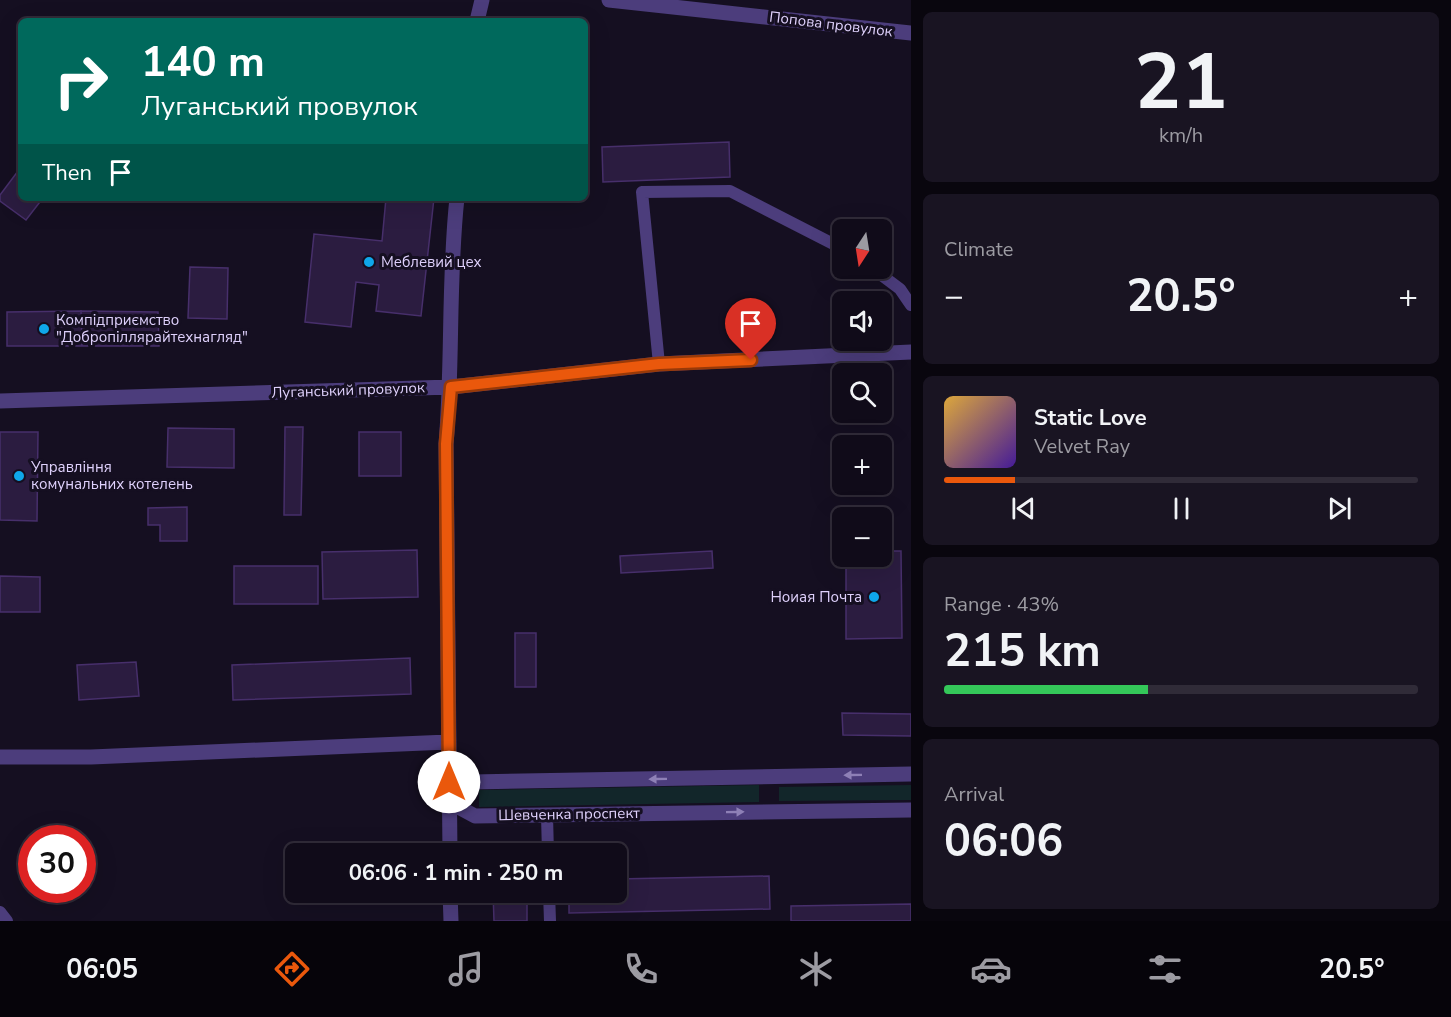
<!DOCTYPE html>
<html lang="en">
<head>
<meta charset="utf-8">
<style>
  :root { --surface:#100b19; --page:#191422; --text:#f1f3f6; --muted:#9c9ba2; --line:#302b38; --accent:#ea580c }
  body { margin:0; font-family:"Nunito Sans",sans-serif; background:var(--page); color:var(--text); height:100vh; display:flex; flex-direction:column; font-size:22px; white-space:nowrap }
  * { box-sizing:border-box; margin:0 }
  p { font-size:20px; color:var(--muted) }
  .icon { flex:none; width:33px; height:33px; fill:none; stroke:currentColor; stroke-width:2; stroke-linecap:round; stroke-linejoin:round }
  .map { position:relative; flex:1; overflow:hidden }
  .drawer { display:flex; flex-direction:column; gap:12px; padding:12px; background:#09060e; width:540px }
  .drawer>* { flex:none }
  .guide { position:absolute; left:18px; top:18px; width:570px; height:183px; border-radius:9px; box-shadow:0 6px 24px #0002,0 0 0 2px var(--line); background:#00695c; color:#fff; overflow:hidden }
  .needle { width:39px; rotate:192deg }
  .fabs { position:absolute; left:832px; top:219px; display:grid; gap:12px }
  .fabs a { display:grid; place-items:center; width:60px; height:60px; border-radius:9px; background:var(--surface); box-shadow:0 6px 24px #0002,0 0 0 2px var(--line); font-size:30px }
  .speed { position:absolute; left:18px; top:825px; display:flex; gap:12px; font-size:30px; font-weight:700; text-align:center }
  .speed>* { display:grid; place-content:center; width:78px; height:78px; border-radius:50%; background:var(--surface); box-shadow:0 6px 24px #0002,0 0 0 2px var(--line); line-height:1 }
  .speed .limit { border:9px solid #d22; background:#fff; color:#111 }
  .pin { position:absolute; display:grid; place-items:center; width:51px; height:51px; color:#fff; margin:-62px -26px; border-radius:50% 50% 50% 0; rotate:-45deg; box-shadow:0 0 6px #0007 }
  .pin .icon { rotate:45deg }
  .me { position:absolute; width:66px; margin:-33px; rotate:0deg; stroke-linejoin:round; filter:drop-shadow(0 0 4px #0008) }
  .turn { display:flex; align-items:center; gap:21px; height:126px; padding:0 24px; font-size:27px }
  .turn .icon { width:78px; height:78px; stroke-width:2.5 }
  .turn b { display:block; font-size:42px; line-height:51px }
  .then { display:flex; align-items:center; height:57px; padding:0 24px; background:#0003; gap:12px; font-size:22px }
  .big { font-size:45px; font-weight:700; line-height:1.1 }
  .drawer .tile { flex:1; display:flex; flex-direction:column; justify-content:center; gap:9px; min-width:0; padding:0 21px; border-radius:9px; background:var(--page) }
  .drawer .dial { align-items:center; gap:0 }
  .dial b { font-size:78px; line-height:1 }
  .song { display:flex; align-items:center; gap:18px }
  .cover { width:72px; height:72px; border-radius:9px; background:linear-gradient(135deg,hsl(40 70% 55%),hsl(260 70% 35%)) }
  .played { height:6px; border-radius:3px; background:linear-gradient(90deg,var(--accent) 15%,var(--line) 15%) }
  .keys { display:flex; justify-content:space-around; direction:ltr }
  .heat { display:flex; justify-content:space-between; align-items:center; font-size:33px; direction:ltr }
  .charge { height:9px; border-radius:4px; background:linear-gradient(90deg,#34c759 43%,var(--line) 0) }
  .trip { position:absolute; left:285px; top:843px; width:342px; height:60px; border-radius:9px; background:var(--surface); box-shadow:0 6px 24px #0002,0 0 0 2px var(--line); font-weight:700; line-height:60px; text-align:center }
  .tabs { display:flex; height:96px; justify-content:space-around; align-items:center; background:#06040a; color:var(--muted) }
  .tabs .icon { width:42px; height:42px }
  .tabs .selected { color:var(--accent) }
  .tabs b { font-size:27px; color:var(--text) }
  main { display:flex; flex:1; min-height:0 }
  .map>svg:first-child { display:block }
</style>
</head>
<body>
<main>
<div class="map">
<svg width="911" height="921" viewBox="0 0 911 921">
  <rect width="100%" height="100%" fill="#150f21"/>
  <path fill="#12262a" d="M759,785V802L479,807V790Z
    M911,785V800L779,801V787Z"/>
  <path fill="#2b1c40" stroke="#472f6b" stroke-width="1.5" d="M729,142L730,177L603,182L602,147Z
    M21,167V198H43L26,220L0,201V195Z
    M386,198H434L421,316L376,311L379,285L356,282L351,327L305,322L314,234L382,241Z
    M190,267L228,268L227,319L188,318Z
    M81,311L82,346H7V312Z
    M81,311L158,312L159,346H82Z
    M285,427H303L301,515H284Z
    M168,428L234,429V468L167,467Z
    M0,432H38L37,521L0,520Z
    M359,432H401V476H359Z
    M187,507V541H160V525H148V508Z
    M417,550L418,597L323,599L322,552Z
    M712,551L713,568L621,573L620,556Z
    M882,551H901L902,638L846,639V556H882Z
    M234,566H318V604H234Z
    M0,576L40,577V612H0Z
    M515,633H536V687H515Z
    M410,658L411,694L233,700L232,665Z
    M136,662L139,696L79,700L77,665Z
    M842,713L911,714V736L843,735Z
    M769,876L770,909L569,913V892H616V879Z
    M493,892H527V921H494Z
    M911,904V921H791V906Z"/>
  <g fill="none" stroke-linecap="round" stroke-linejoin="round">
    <path stroke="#4c3d7c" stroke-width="12" d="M872,268L900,289L911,305
      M659,364L642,192L730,191L843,249
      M547,815L548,854
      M549,892L550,921
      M0,912L7,921"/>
    <path stroke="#4c3d7c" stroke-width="15" d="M609,0L911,33
      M477,21L482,0
      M0,401L451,387L659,364L911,352
      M0,757H91L448,742
      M449,802L472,782L911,774
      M449,802L475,816L911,810
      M450,854L446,444C453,362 448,280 457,198
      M450,892L451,921"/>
  </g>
  <defs><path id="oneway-solid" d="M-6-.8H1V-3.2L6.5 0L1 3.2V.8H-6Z" transform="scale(1.5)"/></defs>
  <g fill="#8e80b6">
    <use href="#oneway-solid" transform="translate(853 775) rotate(179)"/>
    <use href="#oneway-solid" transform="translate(658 779) rotate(179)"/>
    <use href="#oneway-solid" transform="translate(735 812) rotate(-1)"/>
  </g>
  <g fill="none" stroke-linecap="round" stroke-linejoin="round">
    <defs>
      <path id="route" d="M449,782L446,444L451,387L659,364L751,360"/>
    </defs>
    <use href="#route" stroke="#983908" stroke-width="15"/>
    <use href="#route" stroke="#ea580c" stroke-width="10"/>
  </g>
  <g fill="#0fa7ea" stroke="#150f21" stroke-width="2">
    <circle cx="369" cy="262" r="6"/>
    <circle cx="44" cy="329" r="6"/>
    <circle cx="19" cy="476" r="6"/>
    <circle cx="874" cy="597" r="6"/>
  </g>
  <g text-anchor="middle" stroke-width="6" stroke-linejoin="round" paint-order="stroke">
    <g font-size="15" fill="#dfd1fc" stroke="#150f21">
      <text transform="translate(831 24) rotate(7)" y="5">Попова провулок</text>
      <text transform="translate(348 390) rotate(-2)" y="5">Луганський провулок</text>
      <text transform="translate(569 814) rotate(-1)" y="5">Шевченка проспект</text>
    </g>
    <g font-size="15" fill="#dfd1fc" stroke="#150f21" text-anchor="start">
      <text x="381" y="267">Меблевий цех</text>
      <text x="56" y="325">Компідприємство<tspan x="56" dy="17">"Добропіллярайтехнагляд"</tspan></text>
      <text x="31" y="472">Управління<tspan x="31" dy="17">комунальних котелень</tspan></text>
      <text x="862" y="602" text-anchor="end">Ноиая Почта</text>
    </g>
  </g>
</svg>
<div class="fabs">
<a><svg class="needle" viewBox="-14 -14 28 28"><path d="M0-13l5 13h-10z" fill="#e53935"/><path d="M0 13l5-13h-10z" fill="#9c9ba2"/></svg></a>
<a><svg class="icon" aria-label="sound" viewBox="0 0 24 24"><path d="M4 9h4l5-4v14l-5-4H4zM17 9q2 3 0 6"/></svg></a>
<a><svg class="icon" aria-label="search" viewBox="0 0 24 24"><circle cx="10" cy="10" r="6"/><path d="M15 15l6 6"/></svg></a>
<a>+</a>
<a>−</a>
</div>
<div class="speed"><div class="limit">30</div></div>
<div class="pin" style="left:751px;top:360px;background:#d93025"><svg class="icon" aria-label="arrive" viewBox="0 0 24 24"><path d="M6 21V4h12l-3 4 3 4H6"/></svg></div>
<svg class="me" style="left:449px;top:782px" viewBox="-20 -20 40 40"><circle r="19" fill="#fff"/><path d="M0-13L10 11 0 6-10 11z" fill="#ea580c"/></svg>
<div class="trip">06:06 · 1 min · 250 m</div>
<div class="guide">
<div class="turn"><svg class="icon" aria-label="right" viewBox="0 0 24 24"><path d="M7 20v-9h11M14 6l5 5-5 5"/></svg><div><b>140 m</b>Луганський провулок</div></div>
<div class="then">Then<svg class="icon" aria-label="arrive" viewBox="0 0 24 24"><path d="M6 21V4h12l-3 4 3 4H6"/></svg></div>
</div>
</div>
<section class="drawer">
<div class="tile dial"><b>21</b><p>km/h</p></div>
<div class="tile"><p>Climate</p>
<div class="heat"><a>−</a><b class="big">20.5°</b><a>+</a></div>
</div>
<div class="tile">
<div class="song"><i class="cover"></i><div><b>Static Love</b><p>Velvet Ray</p></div></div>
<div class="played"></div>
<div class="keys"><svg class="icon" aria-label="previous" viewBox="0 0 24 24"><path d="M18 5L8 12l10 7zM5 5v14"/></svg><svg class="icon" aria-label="pause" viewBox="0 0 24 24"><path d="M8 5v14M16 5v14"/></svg><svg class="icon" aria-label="next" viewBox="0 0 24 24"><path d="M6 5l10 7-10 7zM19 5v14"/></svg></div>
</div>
<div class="tile"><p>Range · 43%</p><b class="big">215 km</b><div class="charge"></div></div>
<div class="tile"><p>Arrival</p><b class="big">06:06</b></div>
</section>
</main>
<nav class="tabs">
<b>06:05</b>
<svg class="icon selected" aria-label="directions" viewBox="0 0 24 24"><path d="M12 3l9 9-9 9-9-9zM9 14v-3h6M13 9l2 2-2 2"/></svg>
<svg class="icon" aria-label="music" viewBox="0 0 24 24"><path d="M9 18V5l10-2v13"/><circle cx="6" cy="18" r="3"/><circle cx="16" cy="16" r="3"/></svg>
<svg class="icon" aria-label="phone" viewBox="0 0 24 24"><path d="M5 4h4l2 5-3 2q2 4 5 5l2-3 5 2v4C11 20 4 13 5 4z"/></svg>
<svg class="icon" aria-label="climate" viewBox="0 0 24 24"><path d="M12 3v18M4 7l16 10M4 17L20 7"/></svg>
<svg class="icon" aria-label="car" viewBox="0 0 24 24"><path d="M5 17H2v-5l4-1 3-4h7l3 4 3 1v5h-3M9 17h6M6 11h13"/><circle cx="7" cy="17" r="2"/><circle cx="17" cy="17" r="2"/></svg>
<svg class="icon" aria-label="filters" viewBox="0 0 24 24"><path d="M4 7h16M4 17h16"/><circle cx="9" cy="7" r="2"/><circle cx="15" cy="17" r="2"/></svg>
<b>20.5°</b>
</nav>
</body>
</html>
